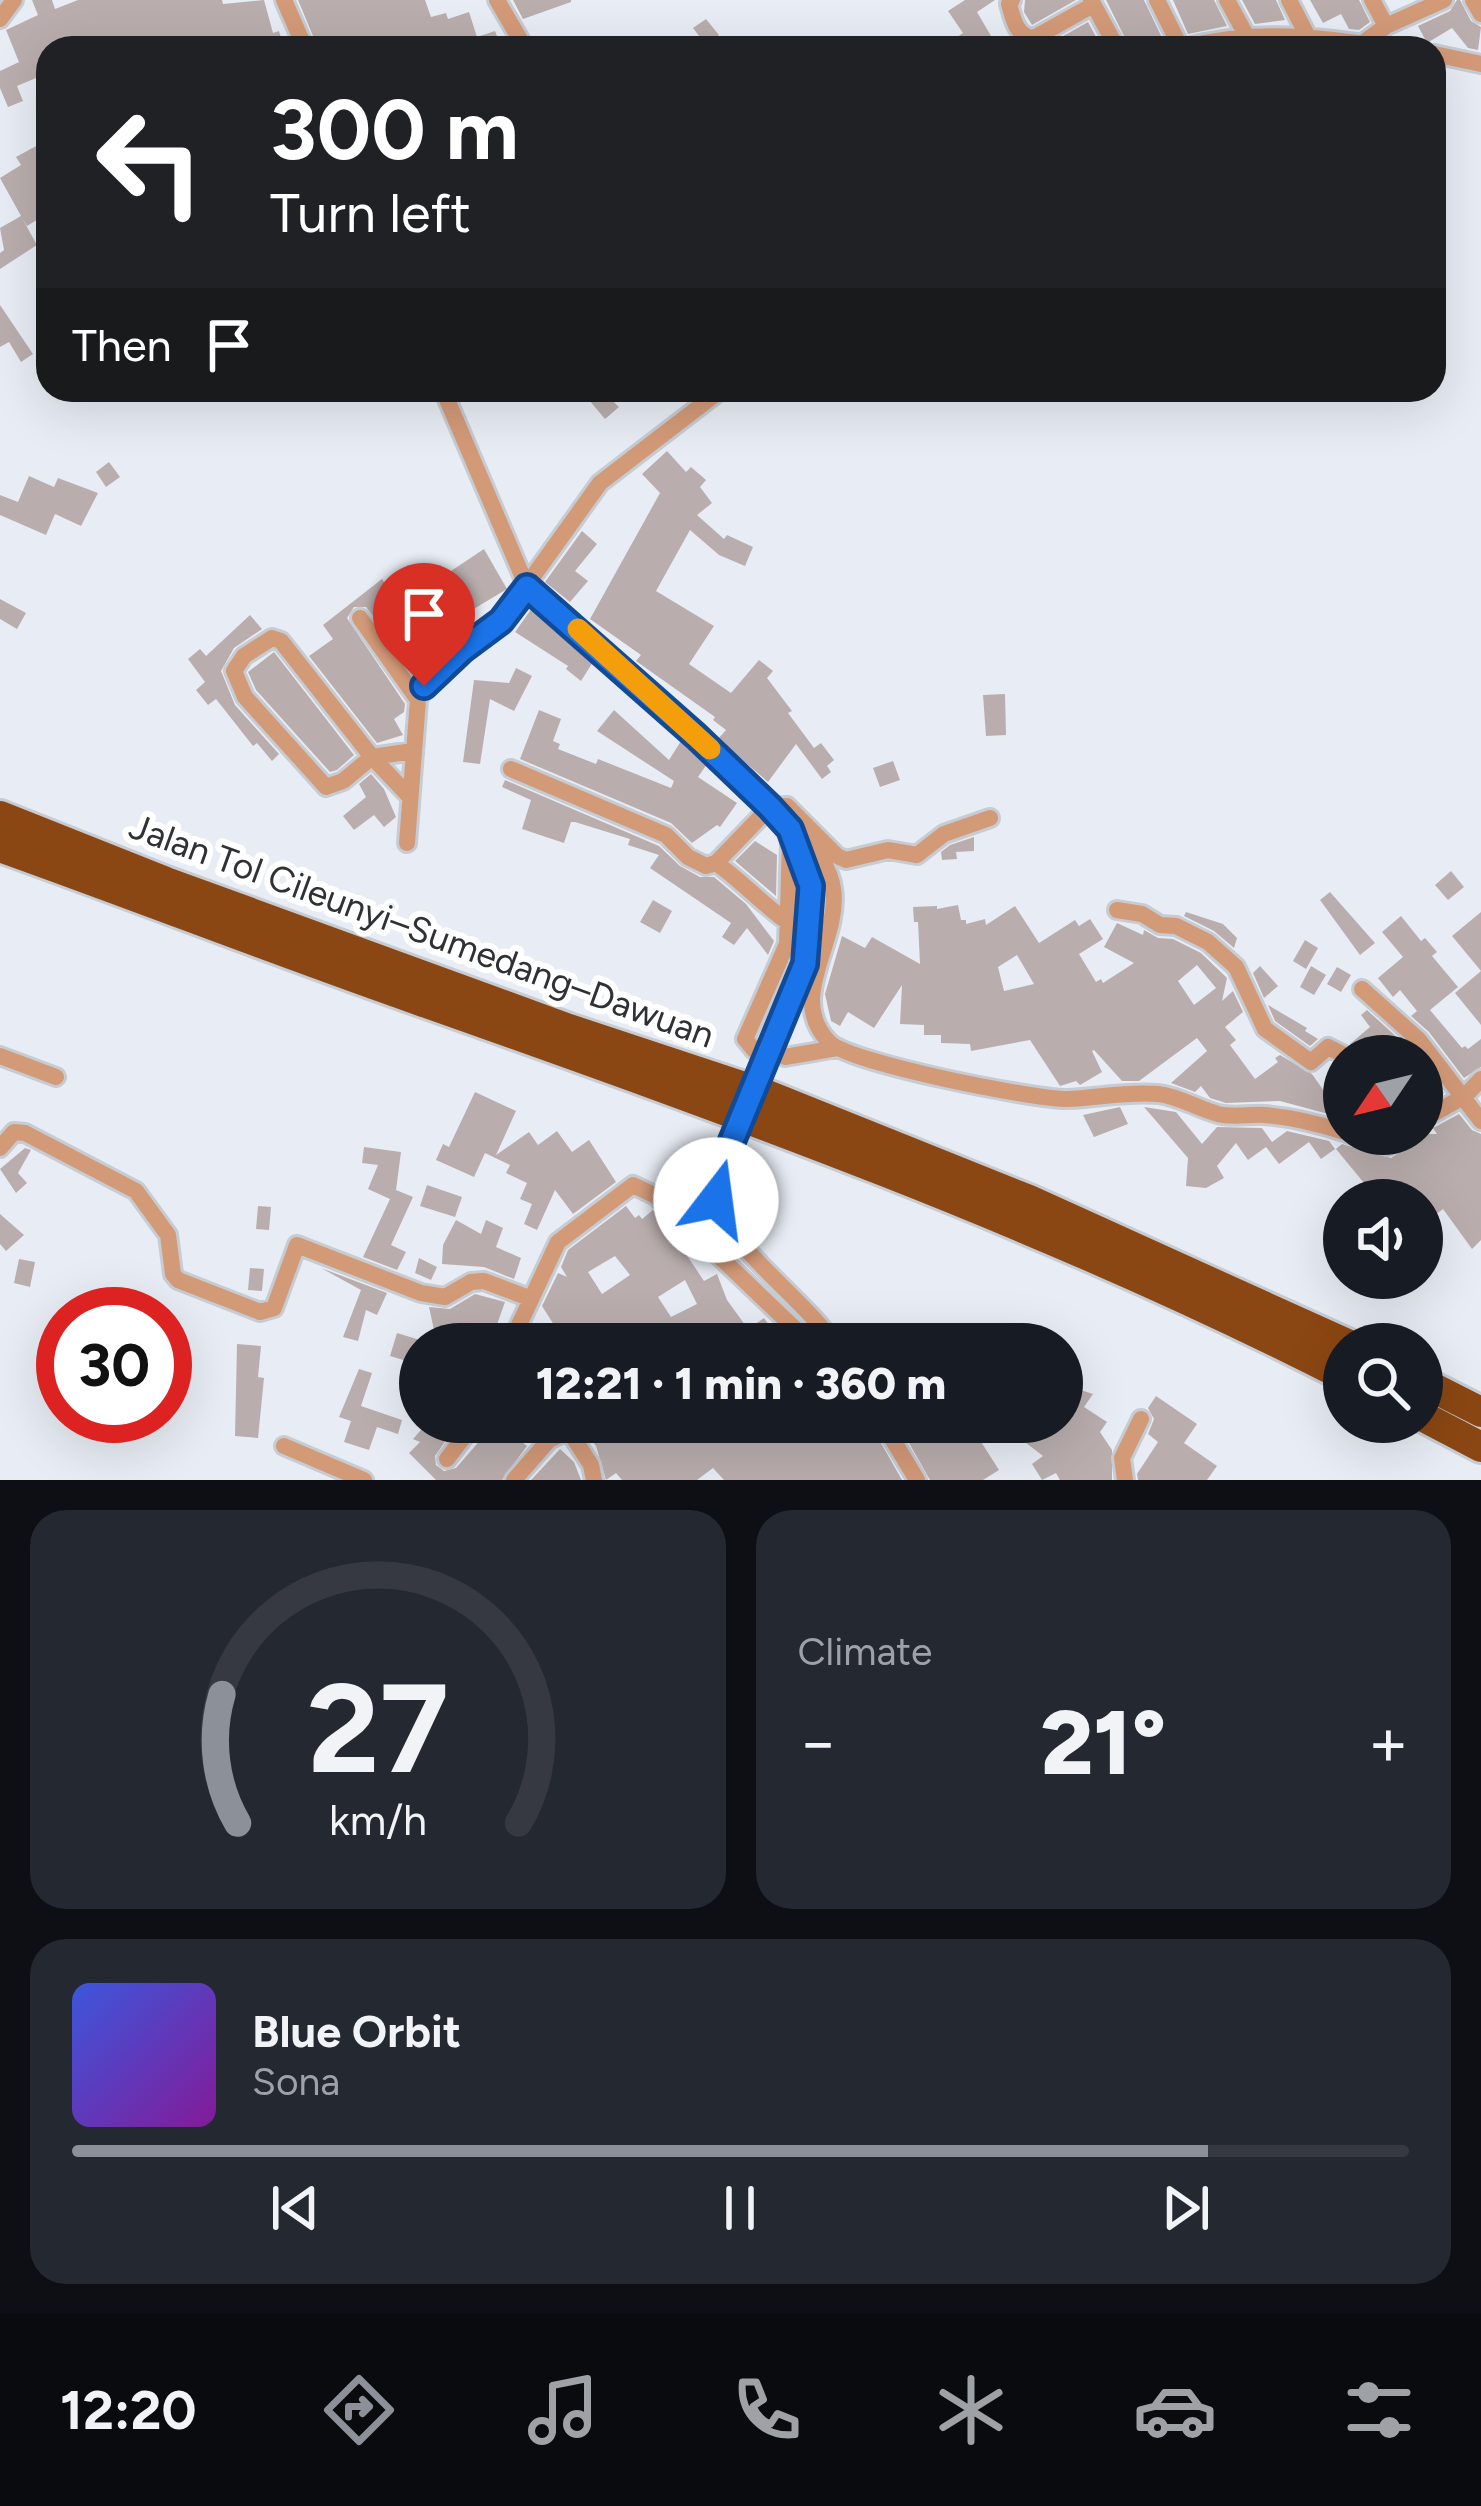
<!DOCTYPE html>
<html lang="en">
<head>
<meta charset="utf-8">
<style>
  :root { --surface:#171b24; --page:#242831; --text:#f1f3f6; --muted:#9ea1a6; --line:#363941; --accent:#8c9099 }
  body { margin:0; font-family:Figtree,sans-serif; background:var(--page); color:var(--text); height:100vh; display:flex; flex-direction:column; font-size:45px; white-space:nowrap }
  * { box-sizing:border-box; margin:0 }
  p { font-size:39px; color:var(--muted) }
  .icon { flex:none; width:66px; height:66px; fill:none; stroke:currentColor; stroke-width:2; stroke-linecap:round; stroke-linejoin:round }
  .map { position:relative; height:1480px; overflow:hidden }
  .sheet { display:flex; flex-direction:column; gap:30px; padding:30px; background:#0d0f14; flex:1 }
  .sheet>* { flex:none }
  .hud { position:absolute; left:36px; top:36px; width:1410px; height:366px; border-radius:36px; box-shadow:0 12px 48px #0002; background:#202124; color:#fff; overflow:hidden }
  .needle { width:78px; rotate:235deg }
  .controls { position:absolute; left:1323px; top:1035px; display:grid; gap:24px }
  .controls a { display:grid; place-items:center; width:120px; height:120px; border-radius:50%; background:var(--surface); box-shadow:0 12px 48px #0002; font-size:60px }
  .speed { position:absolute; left:36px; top:1287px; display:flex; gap:24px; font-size:60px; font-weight:700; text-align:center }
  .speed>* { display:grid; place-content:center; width:156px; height:156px; border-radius:50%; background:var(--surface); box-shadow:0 12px 48px #0002; line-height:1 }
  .speed .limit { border:18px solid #d22; background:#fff; color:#111 }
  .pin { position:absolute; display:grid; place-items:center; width:102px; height:102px; color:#fff; margin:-123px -51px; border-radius:50% 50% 50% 0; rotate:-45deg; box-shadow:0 0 12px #0007 }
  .pin .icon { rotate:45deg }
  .me { position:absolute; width:132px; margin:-66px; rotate:15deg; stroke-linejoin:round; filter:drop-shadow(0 0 9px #0008) }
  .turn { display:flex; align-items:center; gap:42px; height:252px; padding:0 36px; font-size:54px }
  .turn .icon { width:156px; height:156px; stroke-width:2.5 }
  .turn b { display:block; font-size:84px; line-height:102px }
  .then { display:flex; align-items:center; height:114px; padding:0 36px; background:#0003; gap:24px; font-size:45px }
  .big { font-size:90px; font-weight:800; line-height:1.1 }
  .sheet .tile { flex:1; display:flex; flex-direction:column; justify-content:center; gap:18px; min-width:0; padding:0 42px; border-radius:36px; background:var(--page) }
  .sheet .dial { align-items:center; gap:0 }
  .dial svg { height:312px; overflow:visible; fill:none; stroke:var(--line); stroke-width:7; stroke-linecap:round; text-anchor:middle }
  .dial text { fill:var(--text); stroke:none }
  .song { display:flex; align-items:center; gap:36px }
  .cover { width:144px; height:144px; border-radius:18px; background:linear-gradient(135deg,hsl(230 70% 55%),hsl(290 70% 35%)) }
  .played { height:12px; border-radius:6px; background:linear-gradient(90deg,var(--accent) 85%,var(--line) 85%) }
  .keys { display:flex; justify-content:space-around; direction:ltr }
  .heat { display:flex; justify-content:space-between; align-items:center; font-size:66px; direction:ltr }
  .sheet .tiles { flex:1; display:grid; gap:30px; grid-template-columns:1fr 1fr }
  .tile:last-child { grid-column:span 2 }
  .trip { position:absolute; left:399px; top:1323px; width:684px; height:120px; border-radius:60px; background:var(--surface); box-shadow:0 12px 48px #0002; font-weight:800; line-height:120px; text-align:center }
  .dock { display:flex; height:192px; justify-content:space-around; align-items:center; background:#090b0e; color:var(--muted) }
  .dock .icon { width:84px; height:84px }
  .dock .on { color:var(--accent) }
  .dock b { font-size:54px; color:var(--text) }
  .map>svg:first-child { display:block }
</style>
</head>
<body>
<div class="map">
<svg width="1481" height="1480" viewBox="0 0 1481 1480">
  <rect width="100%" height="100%" fill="#e8edf5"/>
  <path fill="#b9aead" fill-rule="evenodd" d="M32,0H52L55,9L78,0H222L223,4L264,0L273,33L279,31L284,48H48V73L17,86L23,101L8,107L0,88V71L19,62L6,30L38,15Z
    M298,0H425L431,17L446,13L448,19L469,12L477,37L495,31L500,44L447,48L443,38L416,48H318Z
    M513,0H571V2L523,19Z
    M965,0H995L977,12L998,48H941L963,33L948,11Z
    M1025,0H1076L1032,25L1024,12Z
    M1106,0H1144L1167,48H1130Z
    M1173,0H1214L1227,26L1188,34Z
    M1242,0H1276L1285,20L1255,24Z
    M1310,0H1359L1370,22L1359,30L1349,29L1341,14L1323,23Z
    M1457,0H1460L1471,21L1481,27L1478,50L1468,48L1452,28L1427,43L1418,26L1450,11Z
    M706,19L719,35L706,45L693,28Z
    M1088,22L1102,48H1042Z
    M38,145L48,162V213L27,226L22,218L37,245L0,269V253L4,250L0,228L21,216L0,178L21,165L16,157Z
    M0,305L33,354L21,362L9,342L0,347Z
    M601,390L619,407L605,419L589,400Z
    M667,451L686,472L691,467L706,480L700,487L712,503L697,515L724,539L727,535L753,547L745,566L719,555L690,530L656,591L714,626L689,664L731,693L759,660L773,671L767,678L792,711L788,713L814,748L821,743L834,760L827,766L831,772L822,779L796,744L768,782L718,739L726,730L713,720L715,717L636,661L641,655L590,619L660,493L642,474Z
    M109,462L120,477L106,487L96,472Z
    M29,476L54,487L58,478L98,493L81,526L55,514L46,535L0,515V495L18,502Z
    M582,531L597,544L575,571L588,581L570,602L545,582Z
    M484,549L507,589L447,625L437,608L460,593L448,573Z
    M382,579L414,626L392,641L366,607H354L347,618L405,704L404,712L394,719L403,735L377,743L309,656L333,639L323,625Z
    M0,599L26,613L17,629L0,619Z
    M532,608L593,662L581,681L566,669L568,666L515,632Z
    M250,615L262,629L234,648L221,671L235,705L279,754L272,761L257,743L253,746L216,699L208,705L196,690L205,682L188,659L200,649L206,656Z
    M274,652L354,755L337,770L330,772L256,690L248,672Z
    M516,668L532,676L514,711L490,699L480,764L463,762L474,680L509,683Z
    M1005,694L1006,735L986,736L983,695Z
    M539,710L561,719L553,741L560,744L558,749L596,764L598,759L671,788L674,781L597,731L614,710L669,760L681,741L707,764L698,777L737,803L720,827L717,825L692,843L671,823L520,759Z
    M893,761L900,780L880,787L873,768Z
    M371,774L384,789L396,817L384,827L374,815L354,830L343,816L366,797L359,784Z
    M505,780L659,846L680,866L700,877H714L746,904L774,941L768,955L747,928L734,945L722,937L731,923L650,868L659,855L628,845L630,839L575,822H571L564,843L522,829L531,800L502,787Z
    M974,837V851L956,852L957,859L942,860L941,852L950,845Z
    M755,841L777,855L776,896L735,861Z
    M1451,871L1464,887L1448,900L1435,885Z
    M1330,892L1375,943L1360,955L1320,900Z
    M653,900L672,911L660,933L640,922Z
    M958,905L961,920H966V924L985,919L986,925L1015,906L1039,943L1075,920L1079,926L1090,919L1103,939L1079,954L1096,982L1101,979L1103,983L1134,963L1104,947L1117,923L1143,935L1144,930L1158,938L1173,939L1201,953L1227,978L1222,1001L1233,991L1243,1012L1225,1027L1236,1040L1230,1045L1255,1079L1278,1062L1275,1058L1280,1055L1312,1074L1338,1111L1332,1115L1280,1101L1226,1103L1210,1098L1201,1086L1195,1092L1171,1083L1207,1051L1197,1038L1139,1081H1122L1094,1050L1092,1051L1102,1072L1080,1085L1076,1081L1060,1086L1030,1040L971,1051L970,1044L941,1043V1035H924V1025L900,1024L902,985L874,1028L848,1012L840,1026L831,1021L825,994L842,936L865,948L872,937L920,964L918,922H914L913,907L937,906V909ZM1017,955L1034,984L1004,991L998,967ZM1197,965L1216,988L1194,1005L1178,981Z
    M1186,912L1223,924L1237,938L1234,948L1214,931L1184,916Z
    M1481,912V971L1452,936Z
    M1401,916L1421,941L1425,938L1437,952L1432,956L1458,987L1430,1010L1462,1048L1465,1046L1468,1049L1481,1039V1067L1464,1078L1429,1032L1411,1016L1417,1011L1400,990L1393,997L1378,978L1403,957L1382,932Z
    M1305,940L1318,948L1306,969L1293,961Z
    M1260,966L1278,986L1264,998L1253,973Z
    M1311,966L1326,975L1314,995L1300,987Z
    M1337,967L1351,975L1341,992L1327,984Z
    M1481,971V1025L1455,993Z
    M1268,1005L1307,1028L1305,1031L1318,1039L1310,1046L1275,1021Z
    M1367,1010L1410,1049L1415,1056H1359L1350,1044L1370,1027L1361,1015Z
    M1422,1065L1444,1093L1433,1099L1422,1085Z
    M475,1092L516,1111L496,1155L529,1132L538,1145L557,1131L572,1152L589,1140L616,1182L573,1214L555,1190L537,1230L524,1224L532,1204L520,1199L527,1183L506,1173L510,1165L485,1153L474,1177L436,1160L443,1144L449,1147Z
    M1120,1107L1128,1124L1094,1137L1083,1115Z
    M1144,1107L1176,1112L1202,1144L1217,1127L1262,1128L1272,1142L1287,1131L1329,1141L1335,1149L1321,1159L1309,1142L1279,1164L1266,1147L1248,1160L1236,1143L1217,1166L1224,1178L1206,1188L1186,1186L1188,1158Z
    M1459,1114L1472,1130L1481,1134V1240L1472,1249L1443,1209L1422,1225V1200H1378L1336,1149L1342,1144L1391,1158L1411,1144L1416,1134H1437L1433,1128Z
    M364,1147L401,1152L396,1190L413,1197L391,1245L406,1252L397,1270L363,1257L390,1199L368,1189L378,1165L362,1163Z
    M25,1148L31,1150L18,1173L27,1183L16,1193L0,1169Z
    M427,1185L462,1197L455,1217L420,1206Z
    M258,1206L271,1207L269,1230L256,1229Z
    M626,1206L635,1218L639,1215L642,1219L653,1210L670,1230L704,1281L717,1274L727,1300L748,1329L764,1318L783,1344H631L625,1333L613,1341L608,1334L592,1344H566L542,1306L558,1273L567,1277L561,1267L568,1250ZM615,1256L630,1275L602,1294L588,1272ZM685,1280L697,1304L671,1317L658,1297Z
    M0,1214L24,1235L6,1251L0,1244Z
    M456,1220L481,1234L486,1220L503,1228L496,1247L521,1258L514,1279L484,1267L442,1264L443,1245Z
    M419,1258L437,1267L431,1280L415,1273Z
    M19,1259L35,1262L30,1287L14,1283Z
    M250,1268L264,1269L262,1291L248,1290Z
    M321,1268L387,1293L377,1315L366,1310L358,1341L343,1337L361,1290Z
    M475,1294L505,1302L490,1344H437L429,1307L450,1309Z
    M397,1333L420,1340V1365L390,1356Z
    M237,1344L261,1346L258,1377L264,1378L258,1438L235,1436Z
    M359,1369L372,1373L361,1406L402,1420L398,1434L377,1427L369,1450L344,1442L351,1421L339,1417Z
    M1062,1384L1093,1394L1084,1407L1107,1422L1100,1432L1112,1450V1480H1060L1056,1473L1042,1480L1032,1464L1043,1456L1021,1439L1036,1422H1062Z
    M1156,1396L1197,1424L1184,1443L1217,1466L1207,1480H1138L1137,1474L1158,1442L1148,1434L1154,1419L1148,1408Z
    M428,1422H438L451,1433L435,1456L436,1465L444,1471L456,1468L496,1422L527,1446L502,1480H436L409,1453L420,1442L413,1439Z
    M578,1422H709L714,1428L722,1422H843L848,1430L860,1422H869L902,1480H724L713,1468L697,1480H622L616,1473L606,1480L596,1446Z
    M907,1422H932L946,1442L971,1426L999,1470L983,1480H930L900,1427Z
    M560,1449L574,1462L581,1480H531Z"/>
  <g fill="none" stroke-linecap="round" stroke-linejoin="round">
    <defs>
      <path id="minor" d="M284,0L305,48
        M497,0L525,48
        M1012,0L1009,4C1013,19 1017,38 1034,38L1093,5
        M1091,0L1117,48
        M1157,0L1181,48
        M1227,0L1246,35
        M1289,0L1307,35
        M1372,0L1386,26
        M1473,0L1481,14
        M0,19L14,0
        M1363,43L1386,26L1444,0
        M1183,48C1254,28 1322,37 1393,48
        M1434,54L1481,64
        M443,390L527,587L696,735L790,829L811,887L808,944L805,964L776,1030
        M360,618L418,700
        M389,658L412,654L442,666
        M511,769L666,835L688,857L706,866L716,863L770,807L787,806L837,856L846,860L888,850L917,855L944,834L990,818
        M409,796L372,757L281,641L272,638L244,656L234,671L245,697L326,787L343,781L372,757L413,751
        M791,830C895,902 769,980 829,1042C849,1063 1033,1099 1067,1099C1097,1098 1128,1091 1158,1094C1179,1096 1198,1109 1218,1114C1233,1118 1249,1114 1264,1115C1290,1117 1319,1124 1344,1132
        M407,843L418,700L424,686L442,666L501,621L600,483L721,390
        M716,863C743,882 762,904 789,923
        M1117,910L1142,914L1160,925L1176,926L1208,942L1236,967L1265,1029L1311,1062L1328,1047L1346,1056
        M1362,989L1419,1040L1481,1121
        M754,1050L745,1039L787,944L790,842
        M0,1056L56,1077
        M785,1057L837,1048
        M1422,1120L1465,1096L1481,1079
        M1349,1134L1388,1146L1403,1134
        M731,1143C724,1159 713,1180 716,1198C723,1243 808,1302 834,1344
        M0,1148L14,1132L25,1133L136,1191L168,1235L173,1274L178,1280L260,1312L274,1308L297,1245L421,1293L445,1297L471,1282L484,1281L529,1298
        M510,1344L558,1242L633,1185L656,1196L811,1344
        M531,1422L549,1440
        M882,1422L917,1480
        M284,1446L364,1480
        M447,1459L475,1422
        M514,1480L549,1440L563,1433L571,1434L591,1465L594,1480
        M1125,1480L1122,1458L1141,1419"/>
      <path id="motorway" d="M0,816L166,882L569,1029L762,1093L1029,1200L1347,1344
        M0,847C140,897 278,951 418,1000C732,1111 1047,1224 1344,1376
        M1422,1382L1481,1412
        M1422,1416L1481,1447"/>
    </defs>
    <use href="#minor" stroke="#c7cbd2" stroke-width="22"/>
    <use href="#motorway" stroke="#c7cbd2" stroke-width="36"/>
    <use href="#minor" stroke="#d39a78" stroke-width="16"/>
    <use href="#motorway" stroke="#8b4713" stroke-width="30"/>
    <defs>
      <path id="minor-bridge" d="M731,1143L776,1030"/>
    </defs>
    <use href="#minor-bridge" stroke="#c7cbd2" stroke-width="22" stroke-linecap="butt"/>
    <use href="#minor-bridge" stroke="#d39a78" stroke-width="16"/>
  </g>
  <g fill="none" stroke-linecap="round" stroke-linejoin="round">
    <defs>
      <path id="route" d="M424,686L462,650L501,621L527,587L696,736L770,807L790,829L811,886L805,964L727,1153L716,1200"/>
    </defs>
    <use href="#route" stroke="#114b97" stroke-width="30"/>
    <use href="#route" stroke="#1a73e8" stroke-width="21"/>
    <path stroke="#f59e0b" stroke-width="21" d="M578,629L710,749"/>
  </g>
  <g text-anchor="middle" stroke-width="12" stroke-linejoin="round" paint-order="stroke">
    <g font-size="36" fill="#2f3134" stroke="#fff">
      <text transform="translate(422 930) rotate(20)" y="13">Jalan Tol Cileunyi–Sumedang–Dawuan</text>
    </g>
  </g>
</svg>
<div class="controls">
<a><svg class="needle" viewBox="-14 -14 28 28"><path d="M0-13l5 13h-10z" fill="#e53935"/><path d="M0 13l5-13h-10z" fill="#9ea1a6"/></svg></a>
<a><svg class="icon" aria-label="sound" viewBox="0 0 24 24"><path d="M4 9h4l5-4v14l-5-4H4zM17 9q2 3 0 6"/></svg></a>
<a><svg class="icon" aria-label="search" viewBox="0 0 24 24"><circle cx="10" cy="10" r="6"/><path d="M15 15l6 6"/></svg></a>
</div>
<div class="speed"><div class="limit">30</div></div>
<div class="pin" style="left:424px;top:686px;background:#d93025"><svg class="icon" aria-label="arrive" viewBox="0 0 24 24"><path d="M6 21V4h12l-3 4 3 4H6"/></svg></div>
<svg class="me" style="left:716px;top:1200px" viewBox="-20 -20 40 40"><circle r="19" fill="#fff"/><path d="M0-13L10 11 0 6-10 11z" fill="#1a73e8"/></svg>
<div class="trip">12:21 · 1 min · 360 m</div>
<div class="hud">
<div class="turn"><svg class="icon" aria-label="left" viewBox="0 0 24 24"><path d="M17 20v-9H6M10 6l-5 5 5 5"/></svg><div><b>300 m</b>Turn left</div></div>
<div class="then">Then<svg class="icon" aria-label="arrive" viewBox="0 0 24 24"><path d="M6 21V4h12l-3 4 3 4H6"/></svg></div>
</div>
</div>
<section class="sheet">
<div class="tiles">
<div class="tile dial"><svg viewBox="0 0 100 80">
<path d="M14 69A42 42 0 1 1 86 69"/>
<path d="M14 69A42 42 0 0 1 10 36" stroke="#8c9099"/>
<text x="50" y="56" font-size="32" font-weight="700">27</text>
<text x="50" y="72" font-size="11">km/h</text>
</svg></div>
<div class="tile"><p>Climate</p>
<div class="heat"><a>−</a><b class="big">21°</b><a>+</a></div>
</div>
<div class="tile">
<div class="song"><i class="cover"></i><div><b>Blue Orbit</b><p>Sona</p></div></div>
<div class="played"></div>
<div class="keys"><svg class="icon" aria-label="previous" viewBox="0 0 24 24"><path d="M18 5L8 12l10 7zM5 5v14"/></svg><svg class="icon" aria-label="pause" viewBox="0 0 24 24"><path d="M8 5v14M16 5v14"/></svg><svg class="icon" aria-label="next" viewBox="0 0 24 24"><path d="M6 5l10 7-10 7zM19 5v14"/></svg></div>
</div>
</div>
</section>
<nav class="dock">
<b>12:20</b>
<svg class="icon on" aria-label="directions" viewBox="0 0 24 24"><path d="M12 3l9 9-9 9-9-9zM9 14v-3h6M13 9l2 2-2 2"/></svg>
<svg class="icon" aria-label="music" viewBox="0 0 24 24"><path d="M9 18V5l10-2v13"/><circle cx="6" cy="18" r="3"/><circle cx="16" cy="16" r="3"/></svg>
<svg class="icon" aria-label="phone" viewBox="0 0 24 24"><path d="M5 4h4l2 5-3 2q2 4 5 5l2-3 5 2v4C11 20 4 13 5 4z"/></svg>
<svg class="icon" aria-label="climate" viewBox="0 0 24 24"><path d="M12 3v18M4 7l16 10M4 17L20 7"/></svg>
<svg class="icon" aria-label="car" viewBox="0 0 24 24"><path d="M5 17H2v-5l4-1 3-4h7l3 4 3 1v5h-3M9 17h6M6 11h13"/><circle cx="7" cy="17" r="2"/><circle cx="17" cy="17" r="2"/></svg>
<svg class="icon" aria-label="filters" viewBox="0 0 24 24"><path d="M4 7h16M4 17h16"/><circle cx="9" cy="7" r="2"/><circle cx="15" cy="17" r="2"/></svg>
</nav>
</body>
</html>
